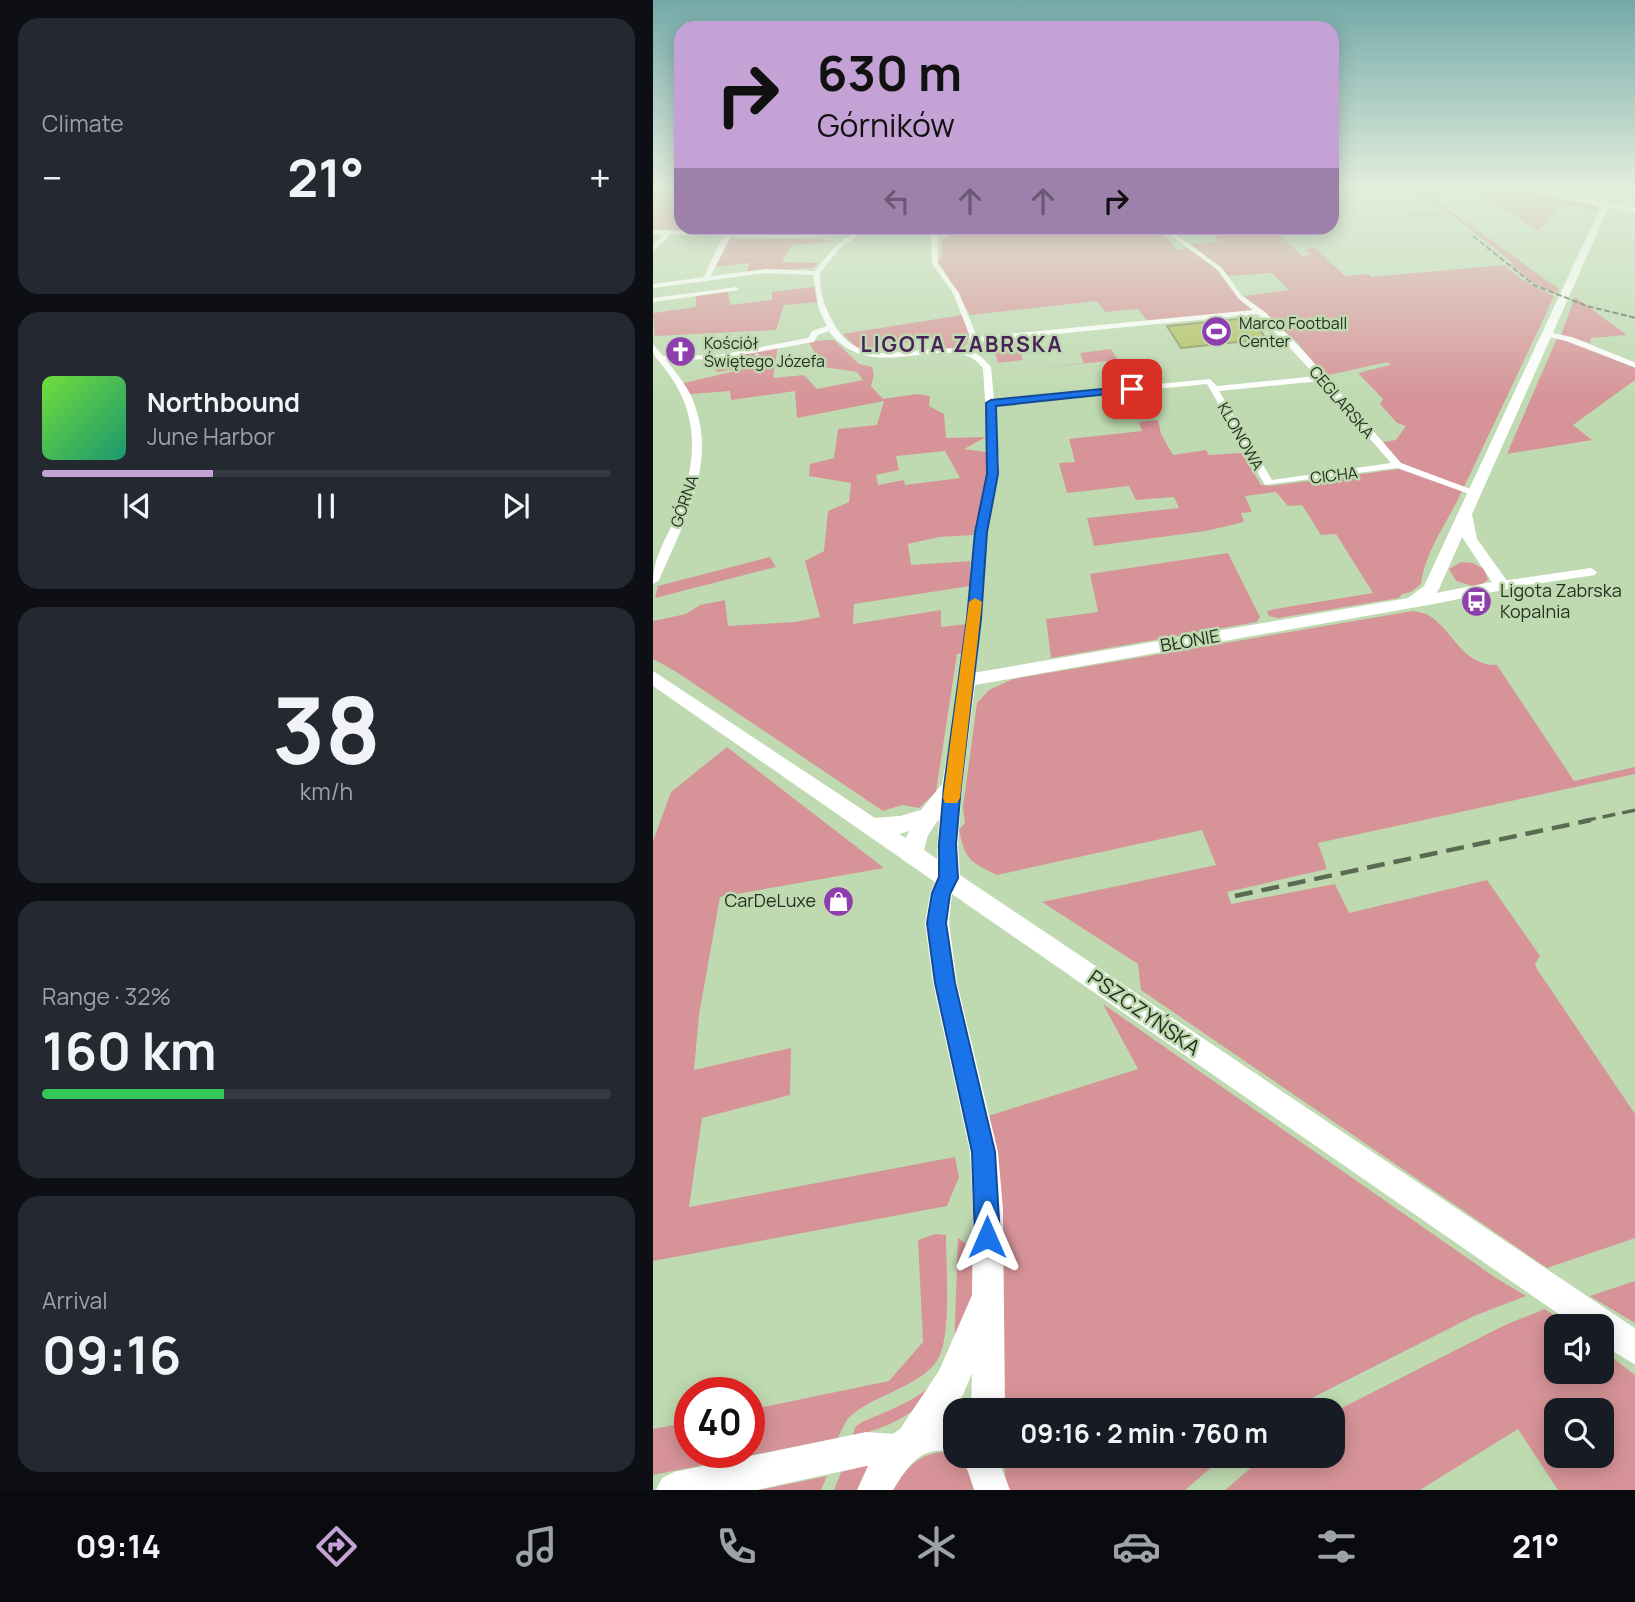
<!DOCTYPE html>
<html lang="en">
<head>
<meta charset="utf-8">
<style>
  :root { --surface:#171b24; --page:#242831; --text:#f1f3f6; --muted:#9ea1a6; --line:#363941; --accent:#c5a2d5 }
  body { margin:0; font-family:Manrope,sans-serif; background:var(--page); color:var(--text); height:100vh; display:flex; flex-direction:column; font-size:26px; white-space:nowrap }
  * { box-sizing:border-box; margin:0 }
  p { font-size:23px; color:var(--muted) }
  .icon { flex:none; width:38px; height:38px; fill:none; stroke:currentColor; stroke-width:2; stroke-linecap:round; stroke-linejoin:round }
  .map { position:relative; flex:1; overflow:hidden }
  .sheet { display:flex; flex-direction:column; gap:18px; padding:18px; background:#0d0f14; width:653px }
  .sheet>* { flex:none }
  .banner { position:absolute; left:21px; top:21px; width:665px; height:214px; border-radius:21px; box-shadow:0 4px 18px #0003; background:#c5a2d5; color:#111; overflow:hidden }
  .buttons { position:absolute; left:891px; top:1314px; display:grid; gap:14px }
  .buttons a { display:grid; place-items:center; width:70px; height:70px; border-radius:14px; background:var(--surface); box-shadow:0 4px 18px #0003; font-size:35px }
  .speed { position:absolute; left:21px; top:1377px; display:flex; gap:14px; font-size:35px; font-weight:700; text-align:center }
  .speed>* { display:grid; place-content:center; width:91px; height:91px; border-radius:50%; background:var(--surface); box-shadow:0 4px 18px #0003; line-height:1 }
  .speed .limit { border:10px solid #d22; background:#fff; color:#111 }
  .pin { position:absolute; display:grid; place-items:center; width:60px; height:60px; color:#fff; margin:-30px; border-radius:14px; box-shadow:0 4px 10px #0006 }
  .me { position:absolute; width:77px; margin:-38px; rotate:0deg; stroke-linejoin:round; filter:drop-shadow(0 0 5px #0008) }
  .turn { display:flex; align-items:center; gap:24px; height:147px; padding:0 28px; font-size:32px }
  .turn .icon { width:91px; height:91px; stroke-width:2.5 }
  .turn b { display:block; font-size:49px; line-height:60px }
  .lanes { display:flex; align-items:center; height:66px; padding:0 28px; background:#0003; justify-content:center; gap:35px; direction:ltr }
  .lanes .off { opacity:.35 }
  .big { font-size:52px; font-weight:700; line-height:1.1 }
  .sheet .card { flex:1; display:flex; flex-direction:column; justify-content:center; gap:10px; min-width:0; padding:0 24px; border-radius:21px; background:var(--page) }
  .sheet .dial { align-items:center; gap:0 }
  .dial b { font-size:91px; line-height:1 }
  .song { display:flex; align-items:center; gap:21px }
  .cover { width:84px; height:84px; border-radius:10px; background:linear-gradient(135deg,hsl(100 70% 55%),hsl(160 70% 35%)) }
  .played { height:7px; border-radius:4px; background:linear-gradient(90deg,var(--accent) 30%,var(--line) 30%) }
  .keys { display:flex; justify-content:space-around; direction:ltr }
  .heat { display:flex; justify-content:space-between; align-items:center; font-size:38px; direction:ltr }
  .charge { height:10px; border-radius:5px; background:linear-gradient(90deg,#34c759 32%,var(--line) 0) }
  .trip { position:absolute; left:290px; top:1398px; width:402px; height:70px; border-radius:21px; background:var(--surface); box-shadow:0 4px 18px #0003; font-weight:700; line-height:70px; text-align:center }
  .tab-bar { display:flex; height:112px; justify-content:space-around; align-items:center; background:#090b0e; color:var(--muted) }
  .tab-bar .icon { width:49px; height:49px }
  .tab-bar .active { color:var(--accent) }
  .tab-bar b { font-size:32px; color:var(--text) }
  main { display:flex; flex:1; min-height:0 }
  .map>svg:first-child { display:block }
</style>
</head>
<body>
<main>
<section class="sheet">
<div class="card"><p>Climate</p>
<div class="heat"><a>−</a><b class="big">21°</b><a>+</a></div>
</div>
<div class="card">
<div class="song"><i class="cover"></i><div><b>Northbound</b><p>June Harbor</p></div></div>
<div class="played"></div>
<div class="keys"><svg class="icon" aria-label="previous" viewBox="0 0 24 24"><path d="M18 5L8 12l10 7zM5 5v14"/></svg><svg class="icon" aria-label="pause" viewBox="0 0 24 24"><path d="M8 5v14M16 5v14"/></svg><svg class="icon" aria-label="next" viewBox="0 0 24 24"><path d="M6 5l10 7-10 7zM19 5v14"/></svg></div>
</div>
<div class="card dial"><b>38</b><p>km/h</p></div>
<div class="card"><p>Range · 32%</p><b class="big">160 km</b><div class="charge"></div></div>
<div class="card"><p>Arrival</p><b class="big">09:16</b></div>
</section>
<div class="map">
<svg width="983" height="1490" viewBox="0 0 983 1490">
  <rect width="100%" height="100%" fill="#bfdab1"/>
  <path fill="#d79498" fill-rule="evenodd" d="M0,189H28V228H191L186,232L130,235L0,230Z
    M763,189L768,190L906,289L903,294L877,281L857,264L860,263L796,213L679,223L791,212Z
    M819,189H858L944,206V211L908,204L885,231Z
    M302,228H505L524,250L534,248L562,268L588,301L600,311L495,322L485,309L452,312L444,301L317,315L285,260L288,259L289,241Z
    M537,228H597L605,235L626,234L649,256L657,255L652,249L662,248L692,276L715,274L718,277L851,265L870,280L901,296C871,361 840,426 809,491C795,522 772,551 768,584L758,592L749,594L746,598L625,618L616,616L614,611L622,609L720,593L683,534L668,535L649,505L635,506L623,492L592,496L599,512L588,513L591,522L553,531L441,546L434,518L526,508L521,497L483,500L476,486L414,493L406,463L422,462L416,439L489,431L486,422L505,420L508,434L520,455L553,450L556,455L589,453L608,485L618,486L746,469L747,463L730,442L743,440L753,426L744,423L727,404L730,399L705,373L737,365L735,362L671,376L644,342L591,296L636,290L619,273L575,276L568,267L536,244L566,242L559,233L522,235L514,229Z
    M74,239H167L182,242L139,245L129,262L165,263L160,268L94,271L97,263L62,267Z
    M161,287L164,302L131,305L123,330L2,336L0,313L43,307V296L75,292L77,305L119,300V292Z
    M922,297L974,335L938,338L937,343L908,335Z
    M309,315L317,332L314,344L307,350L281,351L279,338L207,351L190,334Z
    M904,338L920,342L982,368V380L920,425L939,440L854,454Z
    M181,340L206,364L219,367L221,375L218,386L230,399L264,394L277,396L276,406L291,414L293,438L333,437L311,449L333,452L336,467L320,535L286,537L255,544L258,565L317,561V586L201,604L200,624L288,610V627L314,624L312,653L304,654L283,792L266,808L249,805L230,811L22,671L0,659V621L33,614L47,605L72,600L75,626L142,622L167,617L152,561L171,551L175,511L196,502L198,483L156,476L157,464L181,458L185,429L224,425L231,401L144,418L142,391L78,400L77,391L37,394L31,383L112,364L104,352L101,354L109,364L64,372L59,364L54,365L51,360L70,358L125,345L120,378L151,375L164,389L210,380L204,372L171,367L155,341ZM292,451L307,478L252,485L251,480L225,485L223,475L246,470L243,456Z
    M363,341L370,360L345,363L339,343Z
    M458,349L465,360L387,368L431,363L427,353Z
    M575,553L607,617L604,622L398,658L393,619L445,612L437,574Z
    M117,557L123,567L2,598L5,586Z
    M808,562L820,563L831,569L835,580L823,587L803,581L796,569Z
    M760,611C765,612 772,613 777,616C801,632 810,666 844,665L921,781L982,767V774L665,843L674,869L574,892L578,904L682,884L696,913L834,880L887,956L882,964L884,969L982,1114V1238L894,1268L488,990L485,964L389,902L563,865L549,830L344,875C317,862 312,860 306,830L312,823L310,807L324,703L336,690L360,679Z
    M74,747L231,868L67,897L46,1015L41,1070L138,1048L137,1095L49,1118L36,1207L302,1157L306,1177L294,1206L0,1261V841L18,792Z
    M450,1004L843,1278L873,1296L821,1316L635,1410H348L347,1198L335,1116L485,1069Z
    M282,1234L293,1235C293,1266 298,1329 287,1355C274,1385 224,1393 199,1415C192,1420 189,1430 185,1438L0,1475V1429L37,1422V1452H96V1410L236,1381L270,1342L265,1240Z
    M305,1238C356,1269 300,1377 267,1405C247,1422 225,1430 200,1436L202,1427L209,1422C244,1407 289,1392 301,1352Z
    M983,1281L982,1323L937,1296L982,1281Z
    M892,1309L916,1326H903V1372H948L949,1350L982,1375V1490H905L865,1429L767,1490H572L612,1456H681V1412L852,1325ZM948,1410V1456H903V1410Z
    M292,1452C311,1460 316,1472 324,1490H239C253,1469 265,1453 292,1452Z
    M350,1456H572L532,1490H354Z
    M216,1465L209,1490H181L188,1472Z
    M174,1476L168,1490H106Z"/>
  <path fill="#b3c060" stroke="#8c9367" stroke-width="2" d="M596,318L614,339L528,348L514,326Z"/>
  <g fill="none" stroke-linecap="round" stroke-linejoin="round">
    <path fill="#fff" fill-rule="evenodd" d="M278,228H284L285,264L306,293L324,337L600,310L585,298L565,270L508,228H514L569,268L589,296L612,312L656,357L748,463L828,493L819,495L744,468L612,485L554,384L341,405L346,463L333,532L320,680L314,685L308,680L323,532L336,463L330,368C326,364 322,359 317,357C283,342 228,373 191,346C185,341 180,338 176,331L165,335L161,342L66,359L13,360C24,374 37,389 42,406C64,466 29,526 6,580L0,584C0,560 10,544 20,523C46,462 50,410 3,358L0,352V344L10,356L66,355L155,338L159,331L174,326L166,310L160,275L112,273L0,288V284L51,277L68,240L73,235L78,236L58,276L112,269L162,271C174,257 187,236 206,233V235L187,248L167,273C166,290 171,306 179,320C209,382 274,334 322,353C328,356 334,362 338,367L341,400L557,379L564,386L663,376L605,314L324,342V350H318L316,334L300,293L279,264ZM667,381L738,463L619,480L566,391Z
      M14,232L19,233L0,251V245Z
      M84,287L86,290L0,302V298Z
      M895,332L919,337L983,363V368L913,341L892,336V332Z
      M938,568L944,572L942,575L849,589L843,585L849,581Z"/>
    <path fill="#fff" fill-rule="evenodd" d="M956,189H964L819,514L824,539L857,585L855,589L781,604L322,685L309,786L305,844L307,875L983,1329V1365L948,1344V1326H923L299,894L296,923L304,983L345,1152L350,1210L352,1410H318L319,1373L310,1395L295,1417L303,1419V1453C269,1444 257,1463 240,1490H204L215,1466H213L103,1490H3L9,1478L21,1472L213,1432L240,1434L247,1429L286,1371L319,1295L320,1210L317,1152L280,983L272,923L277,893L282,882L0,686V671L222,818L247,816L268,810L289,784L308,675L755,598L771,586ZM809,537L839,582L783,593L786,589ZM286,819L284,859L271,850L275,835ZM256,831L253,838L246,834H247Z
      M244,228H270L233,233L133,238L0,234V230L133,233Z
      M310,1456H344L357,1490H321Z"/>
    <path fill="#fff" fill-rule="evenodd" d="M862,189H880L983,208V213Z"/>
    <path stroke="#5b6b53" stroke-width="2" stroke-dasharray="6 2.5" stroke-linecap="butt" d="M820,236L881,285L934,306L983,318"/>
    <path stroke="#5b6b53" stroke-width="3.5" stroke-dasharray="13 7" stroke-linecap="butt" d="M930,821L983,810"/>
    <path stroke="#5b6b53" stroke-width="4.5" stroke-dasharray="18 9" stroke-linecap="butt" d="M582,896L938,820"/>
  </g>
  <linearGradient id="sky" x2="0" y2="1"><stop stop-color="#74a9a9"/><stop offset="0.47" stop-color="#e2eedc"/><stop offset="1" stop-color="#e2eedc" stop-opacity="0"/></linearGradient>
  <rect width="983" height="398" fill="url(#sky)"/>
  <path fill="#1a73e8" stroke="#114b97" stroke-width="2" d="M479,386L483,387V391L343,406L345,474L334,532L328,619L308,786L303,844L305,878L297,894L293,923L302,983L342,1152L347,1237L343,1246L334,1250L326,1246L322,1237L319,1152L282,983L274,923L279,893L286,877V844L291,786L314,619L322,532L334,474L333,403L338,400Z"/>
  <path fill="#f59e0b" d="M322,598L329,602L307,798L304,803H292L290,798L316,602Z"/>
  <defs>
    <symbol id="stadium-disc" viewBox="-11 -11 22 22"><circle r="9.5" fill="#8f3ead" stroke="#bfdab1"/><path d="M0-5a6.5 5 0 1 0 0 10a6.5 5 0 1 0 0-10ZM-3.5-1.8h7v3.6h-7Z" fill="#fff"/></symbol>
    <symbol id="church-disc" viewBox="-11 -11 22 22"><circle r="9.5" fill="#8f3ead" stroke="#bfdab1"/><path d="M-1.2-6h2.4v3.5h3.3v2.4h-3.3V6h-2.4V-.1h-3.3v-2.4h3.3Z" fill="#fff"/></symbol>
    <symbol id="bus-disc" viewBox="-11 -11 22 22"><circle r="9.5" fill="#8f3ead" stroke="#bfdab1"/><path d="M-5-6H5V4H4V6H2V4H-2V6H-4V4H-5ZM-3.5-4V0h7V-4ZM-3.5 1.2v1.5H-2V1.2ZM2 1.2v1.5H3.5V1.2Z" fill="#fff"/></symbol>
    <symbol id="shop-disc" viewBox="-11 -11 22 22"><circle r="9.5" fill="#8f3ead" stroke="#bfdab1"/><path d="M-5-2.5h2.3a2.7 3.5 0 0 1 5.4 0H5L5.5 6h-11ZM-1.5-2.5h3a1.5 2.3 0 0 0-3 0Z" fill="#fff"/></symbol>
  </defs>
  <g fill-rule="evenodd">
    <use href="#stadium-disc" x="546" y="314" width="35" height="35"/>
    <use href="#church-disc" x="10" y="334" width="35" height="35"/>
    <use href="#bus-disc" x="806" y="584" width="35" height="35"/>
    <use href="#shop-disc" x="168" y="884" width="35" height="35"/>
  </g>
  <g text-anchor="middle" stroke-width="5" stroke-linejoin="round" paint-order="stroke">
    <g font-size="16" fill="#253020" stroke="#bfdab1" text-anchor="start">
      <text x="586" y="329">Marco Football<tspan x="586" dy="18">Center</tspan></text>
      <text x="51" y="349">Kościół<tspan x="51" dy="18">Świętego Józefa</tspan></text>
    </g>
    <g font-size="16" fill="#253020" stroke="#bfdab1">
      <text transform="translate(689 402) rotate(49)" y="6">CEGLARSKA</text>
      <text transform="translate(588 436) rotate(60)" y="6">KLONOWA</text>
      <text transform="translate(681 475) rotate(-7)" y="6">CICHA</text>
      <text transform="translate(31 501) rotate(-71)" y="6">GÓRNA</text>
    </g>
    <g font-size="18" fill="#253020" stroke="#bfdab1" text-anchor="start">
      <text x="847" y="597">Ligota Zabrska<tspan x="847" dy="21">Kopalnia</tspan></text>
      <text x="163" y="907" text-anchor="end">CarDeLuxe</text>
    </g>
    <g font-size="18" fill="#253020" stroke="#bfdab1">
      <text transform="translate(537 641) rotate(-10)" y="6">BŁONIE</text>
    </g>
    <g font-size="21" font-weight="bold" letter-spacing="2" fill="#492258" stroke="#bfdab1">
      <text x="309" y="352">LIGOTA ZABRSKA</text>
    </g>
    <g font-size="21" fill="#253020" stroke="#bfdab1">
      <text transform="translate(491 1013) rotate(35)" y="7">PSZCZYŃSKA</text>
    </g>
  </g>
</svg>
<div class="buttons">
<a><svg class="icon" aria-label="sound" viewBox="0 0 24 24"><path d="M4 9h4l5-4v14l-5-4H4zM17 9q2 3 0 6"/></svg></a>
<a><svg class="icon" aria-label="search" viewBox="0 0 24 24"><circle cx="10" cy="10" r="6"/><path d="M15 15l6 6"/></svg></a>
</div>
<div class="speed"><div class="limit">40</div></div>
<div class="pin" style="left:479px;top:389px;background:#d93025"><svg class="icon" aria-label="arrive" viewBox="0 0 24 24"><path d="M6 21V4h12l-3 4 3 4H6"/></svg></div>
<svg class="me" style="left:334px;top:1237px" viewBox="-20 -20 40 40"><path d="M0-17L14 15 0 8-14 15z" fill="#1a73e8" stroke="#fff" stroke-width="4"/></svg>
<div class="trip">09:16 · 2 min · 760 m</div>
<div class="banner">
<div class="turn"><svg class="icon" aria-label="right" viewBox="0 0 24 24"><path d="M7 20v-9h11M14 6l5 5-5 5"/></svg><div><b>630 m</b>Górników</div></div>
<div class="lanes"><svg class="icon off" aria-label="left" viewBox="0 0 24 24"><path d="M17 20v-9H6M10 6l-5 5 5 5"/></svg><svg class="icon off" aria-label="ahead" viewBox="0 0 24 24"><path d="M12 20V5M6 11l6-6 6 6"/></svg><svg class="icon off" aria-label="ahead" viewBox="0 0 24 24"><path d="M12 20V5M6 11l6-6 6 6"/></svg><svg class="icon" aria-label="right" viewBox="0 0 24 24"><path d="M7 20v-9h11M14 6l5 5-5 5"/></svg></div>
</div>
</div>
</main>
<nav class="tab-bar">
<b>09:14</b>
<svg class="icon active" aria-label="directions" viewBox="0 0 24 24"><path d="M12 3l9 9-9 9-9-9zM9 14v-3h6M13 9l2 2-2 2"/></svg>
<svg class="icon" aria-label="music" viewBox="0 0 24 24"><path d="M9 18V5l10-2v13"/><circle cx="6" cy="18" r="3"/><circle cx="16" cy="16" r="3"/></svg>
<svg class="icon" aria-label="phone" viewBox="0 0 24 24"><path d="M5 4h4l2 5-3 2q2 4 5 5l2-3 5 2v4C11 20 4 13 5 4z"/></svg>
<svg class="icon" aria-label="climate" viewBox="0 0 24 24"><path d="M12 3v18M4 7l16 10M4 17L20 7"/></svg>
<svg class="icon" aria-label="car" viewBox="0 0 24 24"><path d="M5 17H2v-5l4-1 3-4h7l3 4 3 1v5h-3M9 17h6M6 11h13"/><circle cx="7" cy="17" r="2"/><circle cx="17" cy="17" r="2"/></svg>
<svg class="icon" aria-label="filters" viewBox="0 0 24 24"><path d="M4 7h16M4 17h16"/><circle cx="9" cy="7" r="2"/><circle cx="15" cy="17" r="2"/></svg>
<b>21°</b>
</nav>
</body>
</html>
